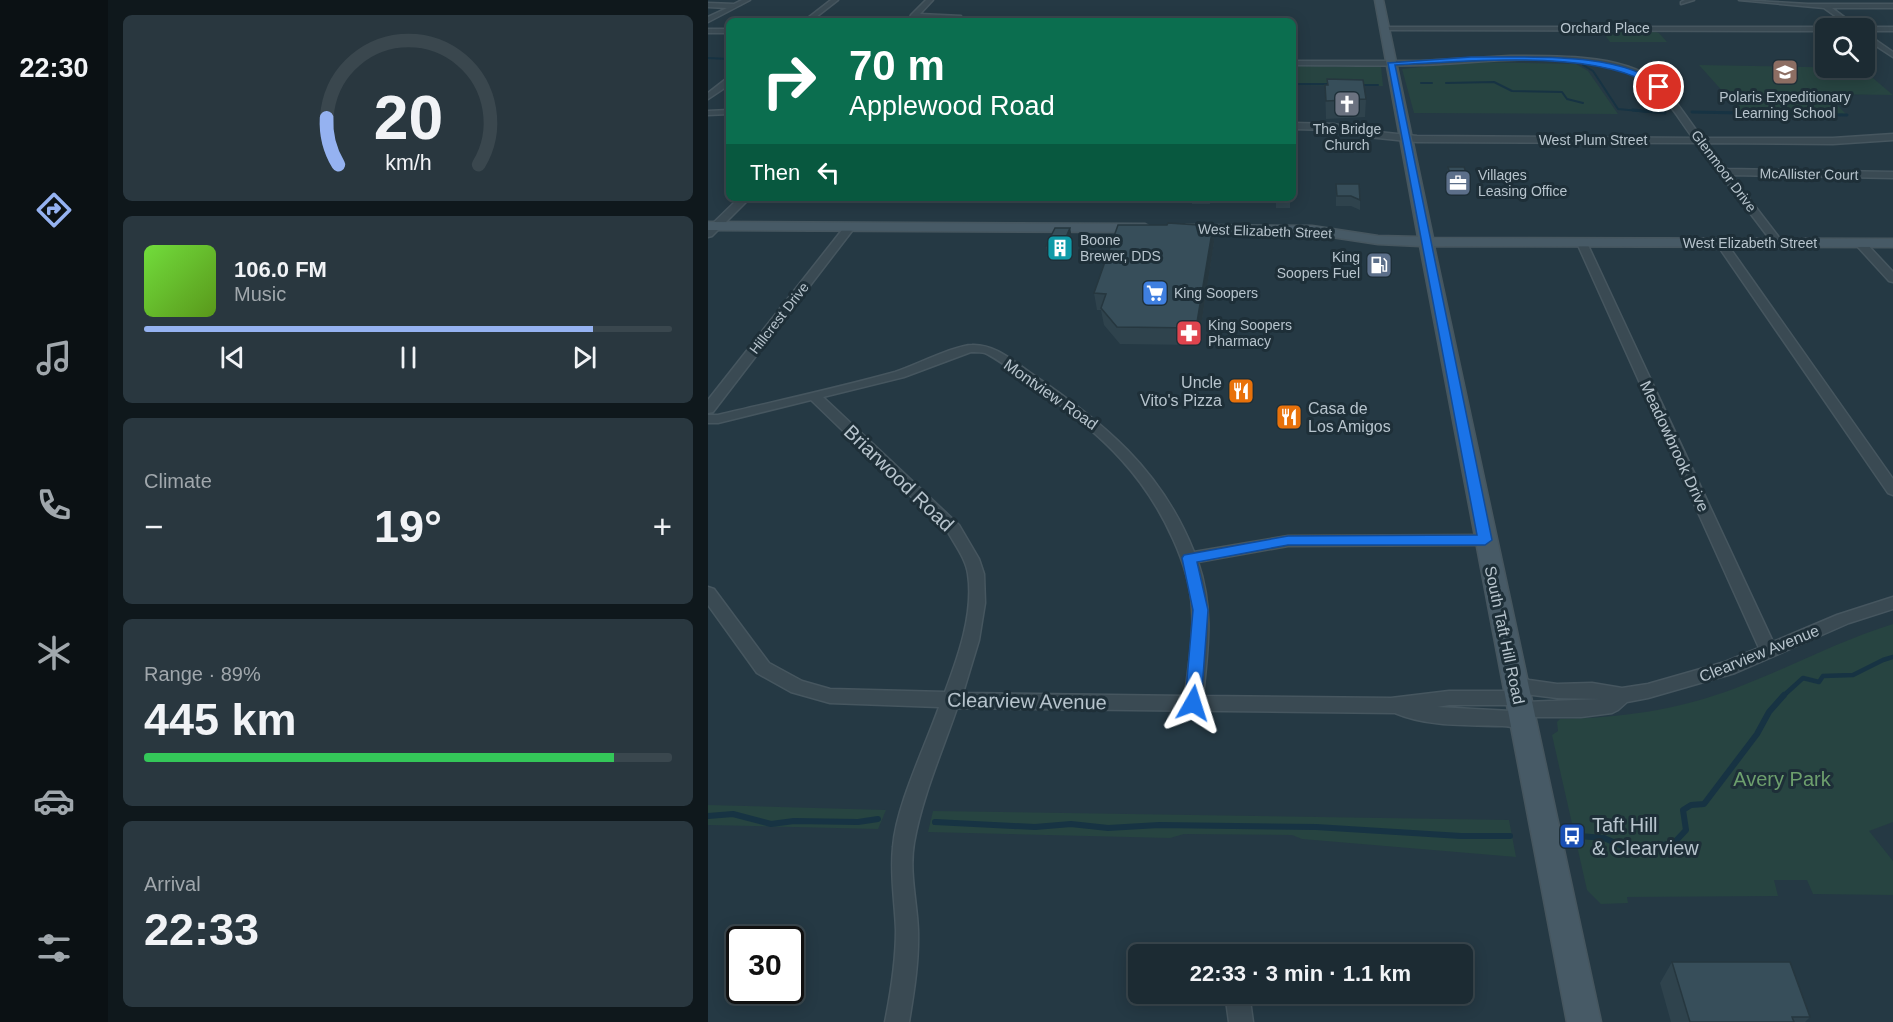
<!DOCTYPE html>
<html lang="en">
<head>
<meta charset="utf-8">
<style>
  :root { --surface:#1c2b33; --page:#29373f; --text:#f1f3f6; --muted:#a0a7ac; --line:#3a474e; --accent:#95b2f1 }
  body { margin:0; font-family:Arial,sans-serif; background:var(--page); color:var(--text); height:100vh; display:flex; flex-direction:column; font-size:22px; white-space:nowrap }
  * { box-sizing:border-box; margin:0 }
  p { font-size:20px; color:var(--muted) }
  .icon { flex:none; width:33px; height:33px; fill:none; stroke:currentColor; stroke-width:2; stroke-linecap:round; stroke-linejoin:round }
  .map { position:relative; flex:1; overflow:hidden }
  .panel { display:flex; flex-direction:column; gap:15px; padding:15px; background:#0f181c; width:600px }
  .panel>* { flex:none }
  .top-card { position:absolute; left:18px; top:18px; width:570px; height:183px; border-radius:9px; box-shadow:0 3px 15px #0003,0 0 0 2px var(--line); background:#0b6e4f; color:#fff; overflow:hidden }
  .tools { position:absolute; left:1107px; top:18px; display:grid; gap:12px }
  .tools a { display:grid; place-items:center; width:60px; height:60px; border-radius:9px; background:var(--surface); box-shadow:0 3px 15px #0003,0 0 0 2px var(--line); font-size:30px }
  .speed { position:absolute; left:18px; top:926px; display:flex; gap:12px; font-size:30px; font-weight:700; text-align:center }
  .speed>* { display:grid; place-content:center; width:78px; height:78px; border-radius:50%; background:var(--surface); box-shadow:0 3px 15px #0003,0 0 0 2px var(--line); line-height:1 }
  .speed .limit { border:3px solid #111; border-radius:9px; background:#fff; color:#111 }
  .pin { position:absolute; display:grid; place-items:center; width:51px; height:51px; color:#fff; margin:-26px; border:3px solid #fff; border-radius:50%; box-shadow:0 2px 6px #0007 }
  .me { position:absolute; width:66px; margin:-33px; rotate:6deg; stroke-linejoin:round; filter:drop-shadow(0 0 4px #0008) }
  .turn { display:flex; align-items:center; gap:21px; height:126px; padding:0 24px; font-size:27px }
  .turn .icon { width:78px; height:78px; stroke-width:2.5 }
  .turn b { display:block; font-size:42px; line-height:51px }
  .then { display:flex; align-items:center; height:57px; padding:0 24px; background:#0003; gap:12px; font-size:22px }
  .big { font-size:45px; font-weight:700; line-height:1.1 }
  .panel .card { flex:1; display:flex; flex-direction:column; justify-content:center; gap:9px; min-width:0; padding:0 21px; border-radius:9px; background:var(--page) }
  .panel .dial { align-items:center; gap:0 }
  .dial svg { height:156px; overflow:visible; fill:none; stroke:var(--line); stroke-width:7; stroke-linecap:round; text-anchor:middle }
  .dial text { fill:var(--text); stroke:none }
  .song { display:flex; align-items:center; gap:18px }
  .cover { width:72px; height:72px; border-radius:9px; background:linear-gradient(135deg,hsl(100 70% 55%),hsl(90 70% 35%)) }
  .played { height:6px; border-radius:3px; background:linear-gradient(90deg,var(--accent) 85%,var(--line) 85%) }
  .keys { display:flex; justify-content:space-around; direction:ltr }
  .heat { display:flex; justify-content:space-between; align-items:center; font-size:33px; direction:ltr }
  .charge { height:9px; border-radius:4px; background:linear-gradient(90deg,#34c759 89%,var(--line) 0) }
  .trip { position:absolute; left:420px; top:944px; width:345px; height:60px; border-radius:9px; background:var(--surface); box-shadow:0 3px 15px #0003,0 0 0 2px var(--line); font-weight:700; line-height:60px; text-align:center }
  main { display:flex; flex:1; min-height:0 }
  .menu { display:flex; flex-direction:column; width:108px; justify-content:space-around; align-items:center; background:#0b1114; color:var(--muted) }
  .menu .icon { width:42px; height:42px }
  .menu .active { color:var(--accent) }
  .menu b { font-size:27px; color:var(--text) }
  .map>svg:first-child { display:block }
</style>
</head>
<body>
<main>
<nav class="menu">
<b>22:30</b>
<svg class="icon active" aria-label="directions" viewBox="0 0 24 24"><path d="M12 3l9 9-9 9-9-9zM9 14v-3h6M13 9l2 2-2 2"/></svg>
<svg class="icon" aria-label="music" viewBox="0 0 24 24"><path d="M9 18V5l10-2v13"/><circle cx="6" cy="18" r="3"/><circle cx="16" cy="16" r="3"/></svg>
<svg class="icon" aria-label="phone" viewBox="0 0 24 24"><path d="M5 4h4l2 5-3 2q2 4 5 5l2-3 5 2v4C11 20 4 13 5 4z"/></svg>
<svg class="icon" aria-label="climate" viewBox="0 0 24 24"><path d="M12 3v18M4 7l16 10M4 17L20 7"/></svg>
<svg class="icon" aria-label="car" viewBox="0 0 24 24"><path d="M5 17H2v-5l4-1 3-4h7l3 4 3 1v5h-3M9 17h6M6 11h13"/><circle cx="7" cy="17" r="2"/><circle cx="17" cy="17" r="2"/></svg>
<svg class="icon" aria-label="filters" viewBox="0 0 24 24"><path d="M4 7h16M4 17h16"/><circle cx="9" cy="7" r="2"/><circle cx="15" cy="17" r="2"/></svg>
</nav>
<section class="panel">
<div class="card dial"><svg viewBox="0 0 100 80">
<path d="M14 69A42 42 0 1 1 86 69"/>
<path d="M14 69A42 42 0 0 1 8 45" stroke="#95b2f1"/>
<text x="50" y="56" font-size="32" font-weight="700">20</text>
<text x="50" y="72" font-size="11">km/h</text>
</svg></div>
<div class="card">
<div class="song"><i class="cover"></i><div><b>106.0 FM</b><p>Music</p></div></div>
<div class="played"></div>
<div class="keys"><svg class="icon" aria-label="previous" viewBox="0 0 24 24"><path d="M18 5L8 12l10 7zM5 5v14"/></svg><svg class="icon" aria-label="pause" viewBox="0 0 24 24"><path d="M8 5v14M16 5v14"/></svg><svg class="icon" aria-label="next" viewBox="0 0 24 24"><path d="M6 5l10 7-10 7zM19 5v14"/></svg></div>
</div>
<div class="card"><p>Climate</p>
<div class="heat"><a>−</a><b class="big">19°</b><a>+</a></div>
</div>
<div class="card"><p>Range · 89%</p><b class="big">445 km</b><div class="charge"></div></div>
<div class="card"><p>Arrival</p><b class="big">22:33</b></div>
</section>
<div class="map">
<svg width="1185" height="1022" viewBox="0 0 1185 1022">
  <rect width="100%" height="100%" fill="#253944"/>
  <path fill="#274441" d="M894,31H944L951,33L959,42H902Z
    M762,62L868,64L880,71L910,114L706,113L694,69Z
    M991,65L1153,68L1185,95L1118,94L1138,114L1034,113Z
    M585,66L670,67H673L675,86L585,85Z
    M1185,624V822L1161,831L1185,861V895L1105,894L1099,880H1066L1070,896L919,897L920,903L893,904L879,890L844,735L850,731L849,722L852,719C913,718 970,710 1028,688C1081,668 1130,641 1185,624Z
    M0,805L178,810L170,829L0,825Z
    M225,811L801,820L808,857L594,839L584,835L476,834L462,838L220,832Z"/>
  <g fill="none" stroke-linecap="round" stroke-linejoin="round">
    <path stroke="#173343" stroke-width="2" d="M0,58L21,59
      M875,65L885,71L910,109L942,112
      M713,83H724
      M738,83L786,82L804,91L854,92L859,99L875,103
      M585,84H624
      M651,85H670"/>
    <path stroke="#173343" stroke-width="3" d="M925,110L957,113
      M984,112L1139,115"/>
    <path stroke="#173343" stroke-width="4.5" d="M1074,697L1095,678L1111,682L1115,676L1145,675L1175,660L1185,657"/>
    <path stroke="#173343" stroke-width="6" d="M0,816L25,814L63,824L86,821L150,822L170,819
      M227,822L327,827L363,824L400,828L451,825L608,827L753,836H802
      M871,836L896,838L919,848L965,844L978,830L975,810L983,805L996,804L1049,734L1061,712L1076,695"/>
    <defs>
      <path id="minor" d="M34,0H42L0,22V17L19,8L0,7V3L26,4Z
        M123,0H130L103,21H96Z
        M218,0H225L212,14L253,16L208,18L201,20L203,15Z
        M977,0H986L973,4V2Z
        M1031,0L1100,4H1185V8H1124L1151,28H1144L1116,8Z
        M676,27H1118L1121,28H1118V31L674,30Z
        M1156,27H1185V31H1156V28H1153Z
        M0,29H21V33H0Z
        M1156,32L1185,52V57L1156,38Z
        M802,56C846,56 921,53 954,86C969,101 981,121 994,138H1125L1185,134V140L1125,144L998,143L1019,169L1185,172V178L1023,175L1076,244L1071,247L1067,246L989,143L709,142L660,137L626,130L585,129V123L626,124L660,131L709,136L985,138C968,115 953,87 927,75C870,48 775,63 713,65C671,66 628,65 585,65V61H713Z
        M18,79H21V85L0,99V93Z
        M21,110V114L0,115V111Z
        M31,198H42L4,236L0,237V228Z
        M138,225L147,227L5,412L0,413V400Z
        M874,240L879,243L1065,642L1129,615L1185,597V609L1141,623L1027,673L940,698L919,702L910,710L904,713L873,717H823L824,721L822,726C812,730 804,726 794,726C759,725 720,727 687,713L249,708C234,752 214,797 206,843C201,872 209,902 210,930C211,961 206,992 201,1022H177C183,992 188,961 188,930C187,902 182,875 185,847C188,806 217,747 231,707L122,703L83,692L49,673L0,605V587L6,589L61,663L94,681L122,689L237,692C250,657 266,613 260,574C258,559 247,545 240,532L103,400L10,423H0V415H10C69,401 129,388 187,372C206,366 247,345 264,345C287,344 305,361 324,374C395,422 453,469 486,552L580,536L777,535L782,536L785,540L782,544L777,545L580,546L490,562C506,609 500,648 495,696L683,698L741,691H809L801,687L798,682L801,677L807,675L821,680L849,684L884,683L914,688L940,684L1017,662L1051,648L869,243ZM263,352C267,352 273,352 277,353C291,359 327,387 341,397C396,437 437,476 465,539C475,561 483,585 484,609C486,638 480,667 477,696L255,693L271,640L277,603L276,574L271,559L251,525L115,397L196,377ZM817,694L849,698L893,699L817,702L819,698ZM741,705H805L803,711L729,707Z
        M1013,240L1017,241L1185,479V495L1180,493L1008,243Z
        M1153,241L1157,242L1185,272V282L1181,281L1149,246V242Z
        M517,993H541L545,1022H521Z"/>
      <path id="secondary" d="M667,0H675L725,238L1185,239V247L726,246L893,1022H859L712,246L670,244L604,234L478,233L471,229L478,225L604,226L670,236L710,237Z
        M0,222L437,224L444,228L437,232L0,230Z"/>
    </defs>
    <use href="#minor" stroke="#46565f" stroke-width="3"/>
    <use href="#secondary" stroke="#46565f" stroke-width="3"/>
    <use href="#minor" fill="#3a4a53" fill-rule="evenodd"/>
    <use href="#secondary" fill="#475a66" fill-rule="evenodd"/>
  </g>
  <path fill="#2f434d" d="M617,85L658,99L657,117L618,119Z
    M740,167L762,183L761,193H744L739,176Z
    M628,184L652,200V210L643,206H628Z
    M483,198H503L502,204H484Z
    M568,198H582V208H568Z
    M505,226L506,242L490,345L412,344L396,325L393,310H389L386,293Z
    M362,228L364,239L356,257H340L338,246Z
    M964,962L1102,1017L1097,1022H963L952,983Z"/>
  <path fill="#26373f" d="M505,226L506,242L490,345L488,328Z
    M362,228L364,239L356,257L354,246Z"/>
  <path fill="#374e5a" stroke="#26373f" stroke-width="1.5" d="M619,79L655,80L658,99L618,101L617,85H620Z
    M740,167H756L762,183H745Z
    M628,184H651L652,200L643,196H629Z
    M460,223L505,226L488,328L409,327L393,308L398,294L386,293L410,225H459Z
    M347,228H362L354,246H338Z
    M964,962H1082L1102,1017H1084L1086,1022H982Z"/>
  <path fill="#1a73e8" stroke="#114b97" stroke-width="1.5" d="M763,57C815,58 914,50 954,87L948,88C892,48 756,61 687,65L784,540L777,545H580L489,562L500,610L493,703L491,708L485,710L479,708L477,703L485,610L474,558L476,555L580,536L769,535L680,63Z"/>
  <defs>
    <symbol id="school-square" viewBox="-11 -11 22 22"><rect x="-9" y="-9" width="18" height="18" rx="4" fill="#8d6e63" stroke="#1e2f38"/><path d="M0-5L7-2L0 1L-7-2ZM-4 1L0 2.5L4 1V4Q0 6-4 4Z" fill="#fff"/></symbol>
    <symbol id="church-square" viewBox="-11 -11 22 22"><rect x="-9" y="-9" width="18" height="18" rx="4" fill="#6b7280" stroke="#1e2f38"/><path d="M-1.2-6h2.4v3.5h3.3v2.4h-3.3V6h-2.4V-.1h-3.3v-2.4h3.3Z" fill="#fff"/></symbol>
    <symbol id="office-square" viewBox="-11 -11 22 22"><rect x="-9" y="-9" width="18" height="18" rx="4" fill="#5c6f8a" stroke="#1e2f38"/><path d="M-6-3h4V-5.5h4V-3h4V5H-6ZM-1-4.5V-3h2v-1.5ZM-6 0V1H6V0Z" fill="#fff"/></symbol>
    <symbol id="building-square" viewBox="-11 -11 22 22"><rect x="-9" y="-9" width="18" height="18" rx="4" fill="#0f9aa8" stroke="#1e2f38"/><path d="M-4-6H4V6H1V3H-1V6H-4ZM-2.5-4.3h1.7v1.8h-1.7ZM.8-4.3h1.7v1.8H.8ZM-2.5-1h1.7V.8h-1.7ZM.8-1h1.7V.8H.8Z" fill="#fff"/></symbol>
    <symbol id="fuel-square" viewBox="-11 -11 22 22"><rect x="-9" y="-9" width="18" height="18" rx="4" fill="#5c6f8a" stroke="#1e2f38"/><path d="M-5.5-6h7V0h2V4h1.3V-2.5L3-4.5l.8-.8L6-3V5H2.5V1h-1V6h-7ZM-4.2-4.7v3.2H.2V-4.7Z" fill="#fff"/></symbol>
    <symbol id="supermarket-square" viewBox="-11 -11 22 22"><rect x="-9" y="-9" width="18" height="18" rx="4" fill="#3f7fe0" stroke="#1e2f38"/><path d="M-6-5.5h2.5l.6 2H6L4.5 2H-2.5L-4.4-4H-6ZM-1.5 3.2a1.3 1.3 0 1 0 .1 0ZM3 3.2a1.3 1.3 0 1 0 .1 0Z" fill="#fff"/></symbol>
    <symbol id="pharmacy-square" viewBox="-11 -11 22 22"><rect x="-9" y="-9" width="18" height="18" rx="4" fill="#e0444e" stroke="#1e2f38"/><path d="M-2-6h4v4h4v4h-4v4h-4v-4h-4v-4h4Z" fill="#fff"/></symbol>
    <symbol id="restaurant-square" viewBox="-11 -11 22 22"><rect x="-9" y="-9" width="18" height="18" rx="4" fill="#e8710a" stroke="#1e2f38"/><path d="M-5-6h1v4h1v-4h1v4h1v-4h1v5L-1.5 .5V6h-2V.5L-5-1ZM5-6V6H3V1.5H1.5Q1.5-4 5-6Z" fill="#fff"/></symbol>
    <symbol id="bus-square" viewBox="-11 -11 22 22"><rect x="-9" y="-9" width="18" height="18" rx="4" fill="#1a4fb4" stroke="#1e2f38"/><path d="M-5-6H5V4H4V6H2V4H-2V6H-4V4H-5ZM-3.5-4V0h7V-4ZM-3.5 1.2v1.5H-2V1.2ZM2 1.2v1.5H3.5V1.2Z" fill="#fff"/></symbol>
  </defs>
  <g fill-rule="evenodd">
    <use href="#school-square" x="1062" y="57" width="30" height="30"/>
    <use href="#church-square" x="624" y="89" width="30" height="30"/>
    <use href="#office-square" x="735" y="168" width="30" height="30"/>
    <use href="#building-square" x="337" y="233" width="30" height="30"/>
    <use href="#fuel-square" x="656" y="250" width="30" height="30"/>
    <use href="#supermarket-square" x="432" y="278" width="30" height="30"/>
    <use href="#pharmacy-square" x="466" y="318" width="30" height="30"/>
    <use href="#restaurant-square" x="518" y="376" width="30" height="30"/>
    <use href="#restaurant-square" x="566" y="402" width="30" height="30"/>
    <use href="#bus-square" x="849" y="821" width="30" height="30"/>
  </g>
  <g text-anchor="middle" stroke-width="6" stroke-linejoin="round" paint-order="stroke">
    <g font-size="14" fill="#b7c4cd" stroke="#1e2f38">
      <text x="897" y="33">Orchard Place</text>
      <text x="885" y="145">West Plum Street</text>
      <text transform="translate(1016 171) rotate(53)" y="5">Glenmoor Drive</text>
      <text transform="translate(1101 174) rotate(1)" y="5">McAllister Court</text>
      <text transform="translate(557 231) rotate(2)" y="5">West Elizabeth Street</text>
      <text x="1042" y="248">West Elizabeth Street</text>
      <text transform="translate(71 318) rotate(-52)" y="5">Hillcrest Drive</text>
    </g>
    <g font-size="14" fill="#b7c4cd" stroke="#1e2f38" text-anchor="start">
      <text x="1077" y="102" text-anchor="middle">Polaris Expeditionary<tspan x="1077" dy="16">Learning School</tspan></text>
      <text x="639" y="134" text-anchor="middle">The Bridge<tspan x="639" dy="16">Church</tspan></text>
      <text x="770" y="180">Villages<tspan x="770" dy="16">Leasing Office</tspan></text>
      <text x="372" y="245">Boone<tspan x="372" dy="16">Brewer, DDS</tspan></text>
      <text x="652" y="262" text-anchor="end">King<tspan x="652" dy="16">Soopers Fuel</tspan></text>
      <text x="466" y="298">King Soopers</text>
      <text x="500" y="330">King Soopers<tspan x="500" dy="16">Pharmacy</tspan></text>
    </g>
    <g font-size="16" fill="#b7c4cd" stroke="#1e2f38" text-anchor="end">
      <text x="514" y="388">Uncle<tspan x="514" dy="18">Vito's Pizza</tspan></text>
      <text x="600" y="414" text-anchor="start">Casa de<tspan x="600" dy="18">Los Amigos</tspan></text>
    </g>
    <g font-size="16" fill="#b7c4cd" stroke="#1e2f38">
      <text transform="translate(343 394) rotate(35)" y="6">Montview Road</text>
      <text transform="translate(967 446) rotate(65)" y="6">Meadowbrook Drive</text>
      <text transform="translate(797 635) rotate(78)" y="6">South Taft Hill Road</text>
      <text transform="translate(1051 653) rotate(-22)" y="6">Clearview Avenue</text>
    </g>
    <g font-size="20" fill="#b7c4cd" stroke="#1e2f38">
      <text transform="translate(191 478) rotate(44)" y="7">Briarwood Road</text>
      <text transform="translate(319 701) rotate(1)" y="7">Clearview Avenue</text>
    </g>
    <g font-size="20" fill="#6d9f6d" stroke="#1e2f38">
      <text x="1074" y="786">Avery Park</text>
    </g>
    <g font-size="20" fill="#b7c4cd" stroke="#1e2f38" text-anchor="start">
      <text x="884" y="832">Taft Hill<tspan x="884" dy="23">&amp; Clearview</tspan></text>
    </g>
  </g>
</svg>
<div class="tools">
<a><svg class="icon" aria-label="search" viewBox="0 0 24 24"><circle cx="10" cy="10" r="6"/><path d="M15 15l6 6"/></svg></a>
</div>
<div class="speed"><div class="limit">30</div></div>
<div class="pin" style="left:951px;top:87px;background:#d93025"><svg class="icon" aria-label="arrive" viewBox="0 0 24 24"><path d="M6 21V4h12l-3 4 3 4H6"/></svg></div>
<svg class="me" style="left:485px;top:703px" viewBox="-20 -20 40 40"><path d="M0-17L14 15 0 8-14 15z" fill="#1a73e8" stroke="#fff" stroke-width="4"/></svg>
<div class="trip">22:33 · 3 min · 1.1 km</div>
<div class="top-card">
<div class="turn"><svg class="icon" aria-label="right" viewBox="0 0 24 24"><path d="M7 20v-9h11M14 6l5 5-5 5"/></svg><div><b>70 m</b>Applewood Road</div></div>
<div class="then">Then<svg class="icon" aria-label="left" viewBox="0 0 24 24"><path d="M17 20v-9H6M10 6l-5 5 5 5"/></svg></div>
</div>
</div>
</main>
</body>
</html>
